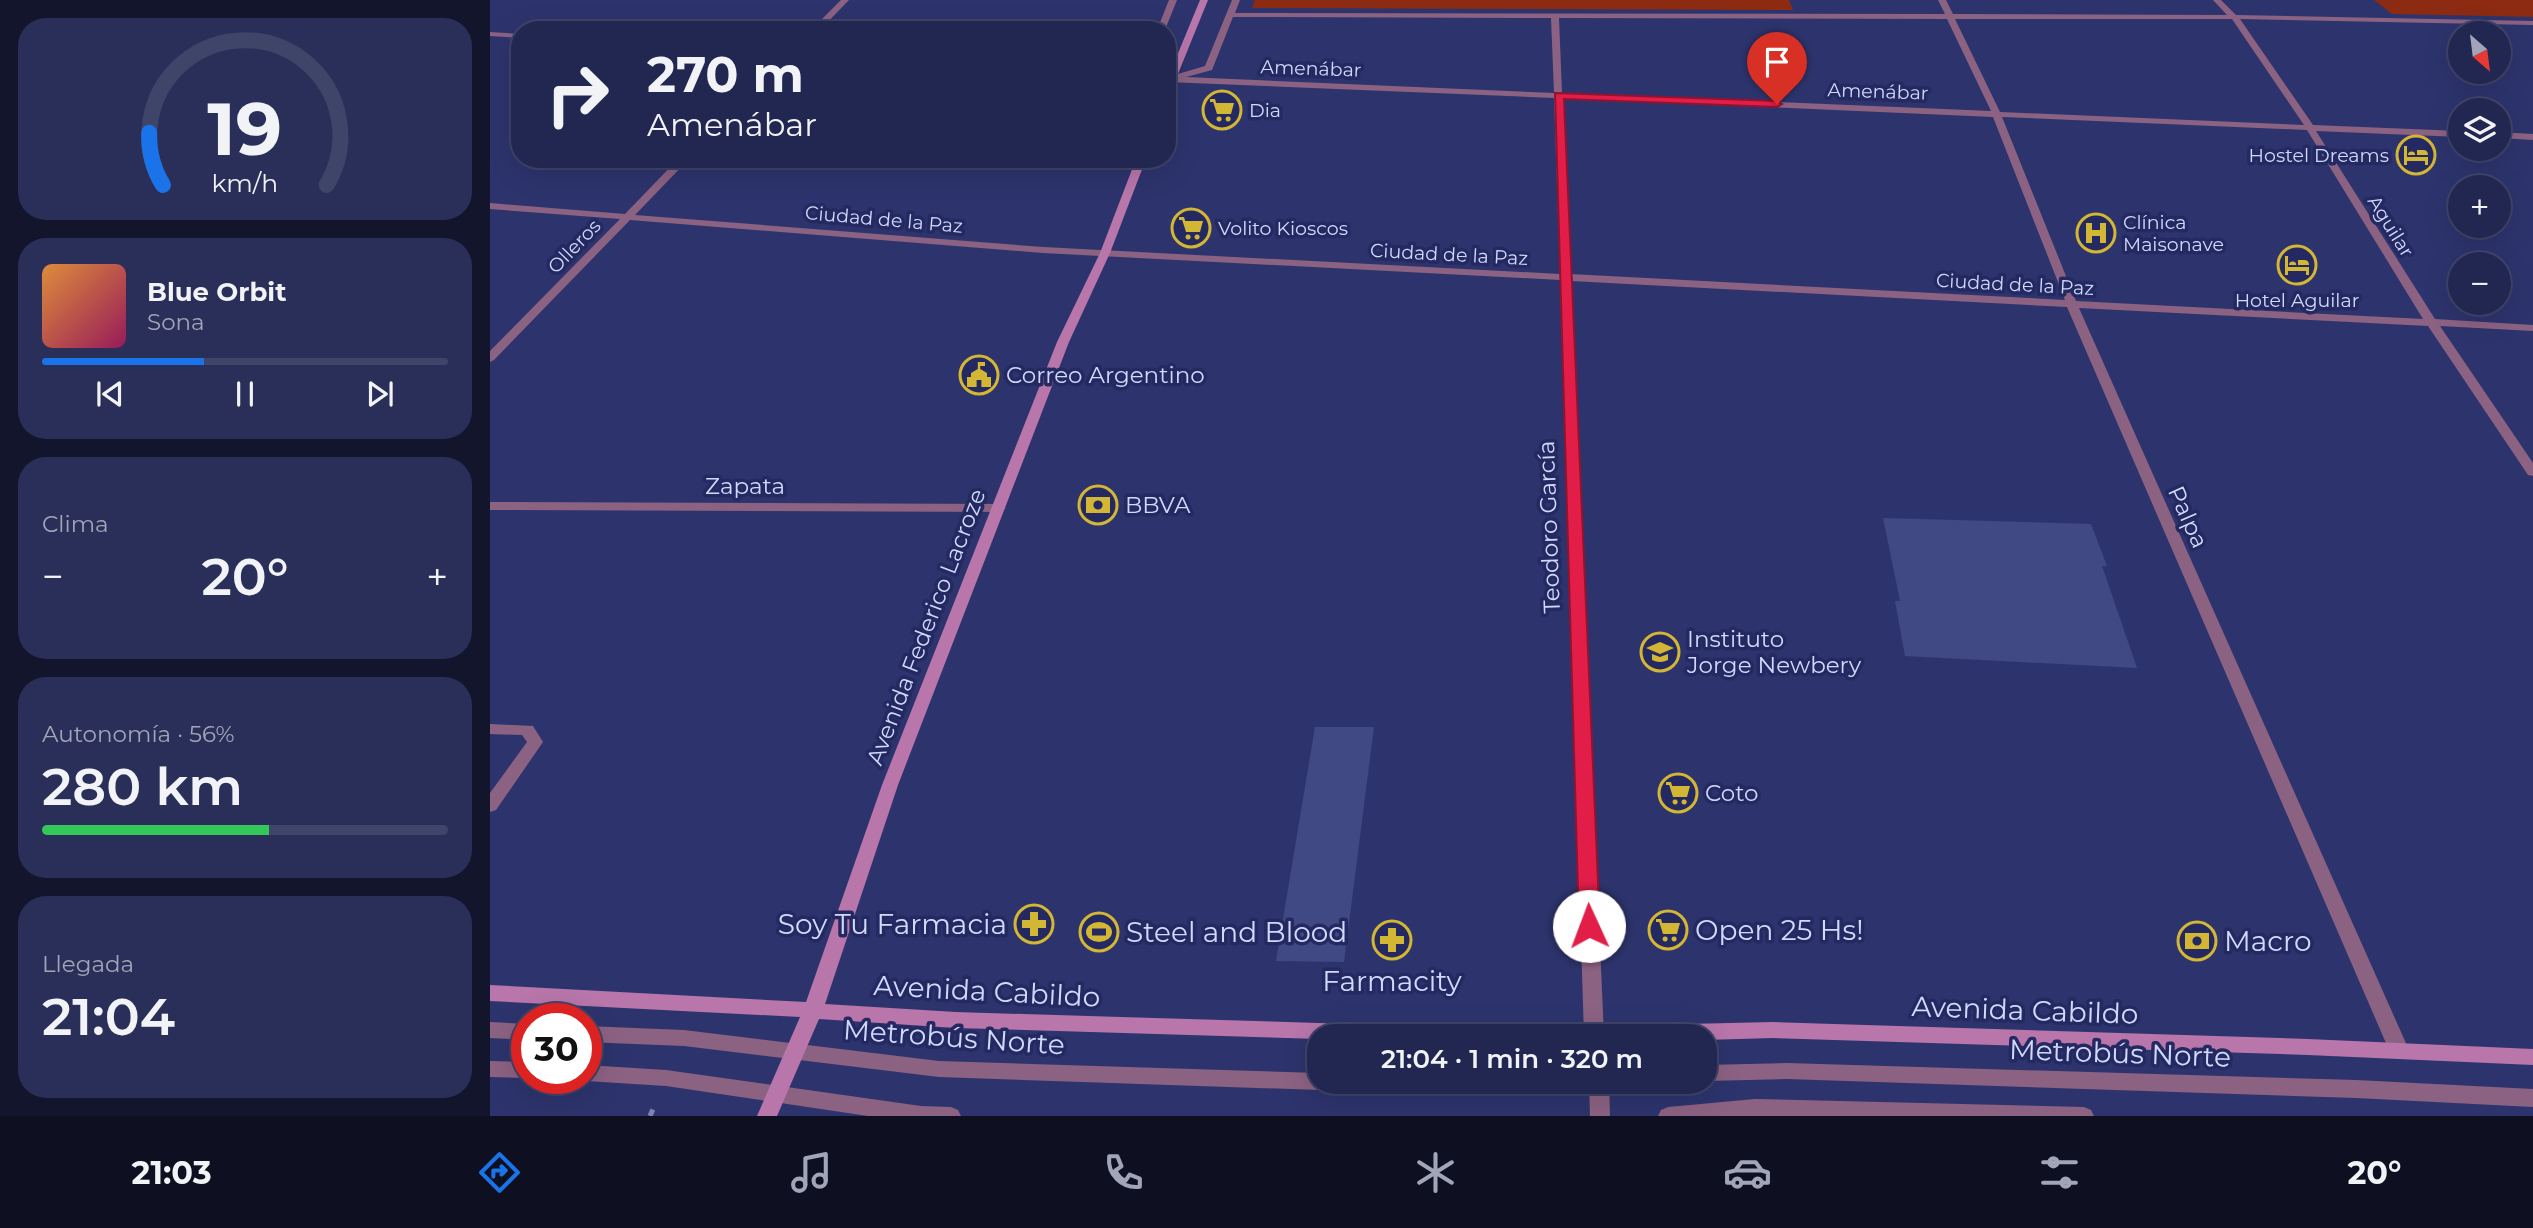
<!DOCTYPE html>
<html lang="es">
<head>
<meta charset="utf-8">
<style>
  :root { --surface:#222752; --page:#2a2f59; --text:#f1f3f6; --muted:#a2a5b8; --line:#3f4469; --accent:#1a73e8 }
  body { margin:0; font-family:Montserrat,sans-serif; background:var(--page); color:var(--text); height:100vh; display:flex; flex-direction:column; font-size:26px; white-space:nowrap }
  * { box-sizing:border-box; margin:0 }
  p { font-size:23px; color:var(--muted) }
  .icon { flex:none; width:38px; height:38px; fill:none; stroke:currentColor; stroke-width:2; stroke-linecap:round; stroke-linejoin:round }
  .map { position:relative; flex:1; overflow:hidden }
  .panel { display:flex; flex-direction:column; gap:18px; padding:18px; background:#13152d; width:490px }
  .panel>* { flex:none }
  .top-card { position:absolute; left:21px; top:21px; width:665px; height:147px; border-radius:28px; box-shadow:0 7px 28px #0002,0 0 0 2px var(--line); background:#222752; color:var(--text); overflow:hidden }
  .needle { width:46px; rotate:152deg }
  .fabs { position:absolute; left:1958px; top:21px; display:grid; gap:14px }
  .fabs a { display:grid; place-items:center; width:63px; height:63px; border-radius:50%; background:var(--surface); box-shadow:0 7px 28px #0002,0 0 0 2px var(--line); font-size:35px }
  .speed { position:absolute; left:21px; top:1003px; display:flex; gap:14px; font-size:35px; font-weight:700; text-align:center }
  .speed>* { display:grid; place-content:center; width:91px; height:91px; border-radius:50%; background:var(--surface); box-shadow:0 7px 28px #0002,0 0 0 2px var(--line); line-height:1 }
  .speed .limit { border:10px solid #d22; background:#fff; color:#111 }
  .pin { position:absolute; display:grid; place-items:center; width:60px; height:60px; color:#fff; margin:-72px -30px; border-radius:50% 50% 50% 0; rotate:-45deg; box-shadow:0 0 7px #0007 }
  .pin .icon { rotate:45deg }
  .me { position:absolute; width:77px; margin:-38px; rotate:358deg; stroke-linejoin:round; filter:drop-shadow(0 0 5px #0008) }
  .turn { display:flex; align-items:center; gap:24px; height:147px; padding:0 21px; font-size:32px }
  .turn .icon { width:91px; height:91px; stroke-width:2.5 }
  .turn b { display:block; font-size:49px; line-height:60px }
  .big { font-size:52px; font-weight:600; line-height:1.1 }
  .panel .widget { flex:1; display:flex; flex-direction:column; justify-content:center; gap:10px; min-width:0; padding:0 24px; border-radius:28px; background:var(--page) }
  .panel .dial { align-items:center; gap:0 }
  .dial svg { height:182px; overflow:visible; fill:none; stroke:var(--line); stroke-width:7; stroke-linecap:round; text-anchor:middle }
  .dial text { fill:var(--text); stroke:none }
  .song { display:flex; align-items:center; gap:21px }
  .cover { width:84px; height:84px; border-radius:10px; background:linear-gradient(135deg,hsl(30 70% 55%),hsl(330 70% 35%)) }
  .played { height:7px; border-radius:4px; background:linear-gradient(90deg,var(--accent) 40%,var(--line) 40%) }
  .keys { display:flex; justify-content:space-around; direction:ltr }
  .heat { display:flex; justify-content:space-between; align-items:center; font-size:38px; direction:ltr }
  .charge { height:10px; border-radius:5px; background:linear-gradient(90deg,#34c759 56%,var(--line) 0) }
  .trip { position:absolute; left:817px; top:1024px; width:410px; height:70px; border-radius:28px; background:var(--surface); box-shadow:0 7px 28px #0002,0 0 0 2px var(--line); font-weight:600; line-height:70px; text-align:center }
  .tabs { display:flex; height:112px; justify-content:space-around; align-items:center; background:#0e1021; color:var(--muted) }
  .tabs .icon { width:49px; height:49px }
  .tabs .on { color:var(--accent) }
  .tabs b { font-size:32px; color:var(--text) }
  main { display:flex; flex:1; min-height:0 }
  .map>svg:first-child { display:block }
</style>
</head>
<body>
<main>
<section class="panel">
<div class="widget dial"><svg viewBox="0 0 100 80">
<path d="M14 69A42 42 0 1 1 86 69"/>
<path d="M14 69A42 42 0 0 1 8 46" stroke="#1a73e8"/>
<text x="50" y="56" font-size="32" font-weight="700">19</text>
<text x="50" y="72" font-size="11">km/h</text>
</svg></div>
<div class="widget">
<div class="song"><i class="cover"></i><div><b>Blue Orbit</b><p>Sona</p></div></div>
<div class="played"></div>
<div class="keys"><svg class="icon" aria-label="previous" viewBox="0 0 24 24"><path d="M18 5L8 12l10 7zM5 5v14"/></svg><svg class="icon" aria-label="pause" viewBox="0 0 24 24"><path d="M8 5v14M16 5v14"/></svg><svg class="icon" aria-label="next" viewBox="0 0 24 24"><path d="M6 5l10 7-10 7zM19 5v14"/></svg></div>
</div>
<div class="widget"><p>Clima</p>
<div class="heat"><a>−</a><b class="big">20°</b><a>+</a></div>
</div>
<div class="widget"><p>Autonomía · 56%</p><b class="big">280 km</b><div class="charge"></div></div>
<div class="widget"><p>Llegada</p><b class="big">21:04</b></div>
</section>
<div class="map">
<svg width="2043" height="1116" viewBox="0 0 2043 1116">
  <rect width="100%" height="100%" fill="#2d346d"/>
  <path fill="#8c2b11" d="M765,0H1299L1303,10L762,8Z
    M1884,0H2043V17L1902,14Z"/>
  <path fill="#404984" d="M1393,518L1601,524L1617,566H1612L1647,668L1415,656L1405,601H1410Z
    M825,727H884L854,962L786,961Z"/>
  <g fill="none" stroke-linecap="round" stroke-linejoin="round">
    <path stroke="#7b83b1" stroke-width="5" stroke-dasharray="7 7" stroke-linecap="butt" d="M160,1116L164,1107"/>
    <path fill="#8c6282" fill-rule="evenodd" d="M0,724L43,726L53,742L6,810L0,812V793L37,742L32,735L0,734Z
      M0,1022L37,1024V1040L0,1038Z
      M96,1026L194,1030L449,1061L830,1073V1082H1103L1100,1088L1093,1090L1004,1096L449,1077L194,1046L96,1042Z
      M0,1061L37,1062L38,1078L0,1077Z
      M1297,1063L1866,1080L2043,1089V1107L1866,1098L1297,1079L1214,1081V1065Z
      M96,1065L176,1070L431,1106L461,1107L468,1110L471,1116H378L176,1086L96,1081L88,1078H96Z
      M1265,1099L1594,1107L1601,1110L1604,1116H1168L1171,1110L1178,1107Z"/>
    <path fill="#8c6282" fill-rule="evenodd" d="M351,0H359L330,30H321Z
      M679,0H687L675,30H667Z
      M742,0H750L745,13L1455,14L1448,0H1456L1463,14L1737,15L1723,0H1731L1746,15L2043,21V25L1750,19L1823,125L1970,131V137L1826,131L1945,319L2043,325V331L1950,326L2043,463V476L2038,475L1938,326L1589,308L1919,1050L1916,1056L1909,1058L1902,1056L1899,1050L1577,307L1081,281L1114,1036H1094L1070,280L553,253L140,220L4,360L0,362V351L130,219L0,209V203L135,214L188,159H199L145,215L553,247L1070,274L1064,98L677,82V76L687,77L688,74L715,66ZM743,17L1061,18L1064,93L696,77L722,70ZM1069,18L1457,19L1501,111L1072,93ZM1465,19H1742L1814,125L1510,112ZM1072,98L1503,117L1575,300L1080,274ZM1512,117L1817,130L1933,319L1586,301Z
      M0,32L30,34V38L0,36Z
      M2009,132L2043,134V140L2009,138Z
      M0,502L509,504L516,508L509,512L0,510Z
      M1099,1082H1119L1120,1116H1100Z"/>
    <path fill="#b876aa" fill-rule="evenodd" d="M710,0H718L681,91L677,94V80Z
      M646,159H656L620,253L579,342L408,785L335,1004L466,1012L992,1028L999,1030L1002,1036H830V1039L466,1028L329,1019L287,1116H267L310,1017L0,1001V985L316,1002L392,785L567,342L610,253Z
      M1283,1022L1818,1039L2043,1049V1065L1818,1055L1283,1038L1214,1040V1036H1016L1019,1030L1026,1028Z"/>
  </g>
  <path fill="#e11d48" stroke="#92132f" stroke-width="2" d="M1065,93L1287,101L1292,104L1287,107L1074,99L1110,926L1107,931L1099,934L1092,931L1089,926Z"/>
  <defs>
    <symbol id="supermarket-ring" viewBox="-11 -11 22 22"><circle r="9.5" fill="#242961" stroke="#d4b635" stroke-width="1.5"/><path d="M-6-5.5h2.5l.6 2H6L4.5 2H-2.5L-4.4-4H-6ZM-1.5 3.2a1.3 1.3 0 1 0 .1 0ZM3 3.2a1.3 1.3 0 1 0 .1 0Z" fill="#d4b635"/></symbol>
    <symbol id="hotel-ring" viewBox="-11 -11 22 22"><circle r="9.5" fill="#242961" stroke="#d4b635" stroke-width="1.5"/><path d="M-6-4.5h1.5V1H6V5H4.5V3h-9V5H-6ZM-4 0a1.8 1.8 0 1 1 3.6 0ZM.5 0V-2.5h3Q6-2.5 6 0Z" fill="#d4b635"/></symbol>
    <symbol id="hospital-ring" viewBox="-11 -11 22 22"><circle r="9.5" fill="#242961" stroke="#d4b635" stroke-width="1.5"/><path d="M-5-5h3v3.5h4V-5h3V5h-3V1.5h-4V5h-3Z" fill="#d4b635"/></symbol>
    <symbol id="civic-ring" viewBox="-11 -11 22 22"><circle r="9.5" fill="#242961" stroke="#d4b635" stroke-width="1.5"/><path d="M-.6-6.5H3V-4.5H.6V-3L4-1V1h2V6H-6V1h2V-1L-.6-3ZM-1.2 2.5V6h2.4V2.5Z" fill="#d4b635"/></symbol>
    <symbol id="bank-ring" viewBox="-11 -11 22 22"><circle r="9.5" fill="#242961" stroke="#d4b635" stroke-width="1.5"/><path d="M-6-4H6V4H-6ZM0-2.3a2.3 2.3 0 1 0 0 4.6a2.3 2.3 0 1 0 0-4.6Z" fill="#d4b635"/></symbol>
    <symbol id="school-ring" viewBox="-11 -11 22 22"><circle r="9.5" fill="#242961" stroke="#d4b635" stroke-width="1.5"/><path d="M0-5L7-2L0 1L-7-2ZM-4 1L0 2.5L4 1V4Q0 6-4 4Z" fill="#d4b635"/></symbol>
    <symbol id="pharmacy-ring" viewBox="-11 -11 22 22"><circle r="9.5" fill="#242961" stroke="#d4b635" stroke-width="1.5"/><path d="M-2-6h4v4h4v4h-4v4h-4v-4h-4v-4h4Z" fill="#d4b635"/></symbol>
    <symbol id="stadium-ring" viewBox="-11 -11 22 22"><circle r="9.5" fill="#242961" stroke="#d4b635" stroke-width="1.5"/><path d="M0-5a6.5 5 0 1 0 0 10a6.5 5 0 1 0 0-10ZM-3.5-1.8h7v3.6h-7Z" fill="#d4b635"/></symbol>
  </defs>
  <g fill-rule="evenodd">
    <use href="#supermarket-ring" x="710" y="88" width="44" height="44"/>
    <use href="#hotel-ring" x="1904" y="133" width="44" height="44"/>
    <use href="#supermarket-ring" x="679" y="206" width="44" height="44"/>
    <use href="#hospital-ring" x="1584" y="211" width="44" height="44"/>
    <use href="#hotel-ring" x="1785" y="243" width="44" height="44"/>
    <use href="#civic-ring" x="467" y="353" width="44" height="44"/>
    <use href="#bank-ring" x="586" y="483" width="44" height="44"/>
    <use href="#school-ring" x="1148" y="630" width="44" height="44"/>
    <use href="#supermarket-ring" x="1166" y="771" width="44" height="44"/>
    <use href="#pharmacy-ring" x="522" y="902" width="44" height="44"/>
    <use href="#supermarket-ring" x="1156" y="908" width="44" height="44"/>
    <use href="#stadium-ring" x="587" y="910" width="44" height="44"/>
    <use href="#pharmacy-ring" x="880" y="918" width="44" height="44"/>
    <use href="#bank-ring" x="1685" y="919" width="44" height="44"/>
  </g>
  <g text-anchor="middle" stroke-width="7" stroke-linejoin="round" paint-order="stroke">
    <g font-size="19" fill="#d1d9fc" stroke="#242961">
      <text transform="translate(821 68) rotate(2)" y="7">Amenábar</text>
      <text transform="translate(1388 91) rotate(2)" y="7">Amenábar</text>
      <text transform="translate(394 219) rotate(5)" y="7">Ciudad de la Paz</text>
      <text transform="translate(1901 226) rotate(58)" y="7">Aguilar</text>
      <text transform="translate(84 246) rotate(-46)" y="7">Olleros</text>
      <text transform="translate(959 254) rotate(3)" y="7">Ciudad de la Paz</text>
      <text transform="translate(1525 284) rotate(3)" y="7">Ciudad de la Paz</text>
    </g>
    <g font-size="19" fill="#d1d9fc" stroke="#242961" text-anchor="start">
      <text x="759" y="117">Dia</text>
      <text x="1899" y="162" text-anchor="end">Hostel Dreams</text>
      <text x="1633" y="229">Clínica<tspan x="1633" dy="22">Maisonave</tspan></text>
      <text x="728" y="235">Volito Kioscos</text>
      <text x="1807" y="307" text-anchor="middle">Hotel Aguilar</text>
    </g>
    <g font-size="23" fill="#d1d9fc" stroke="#242961" text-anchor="start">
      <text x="516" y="383">Correo Argentino</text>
      <text x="635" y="513">BBVA</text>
      <text x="1197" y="647">Instituto<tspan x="1197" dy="26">Jorge Newbery</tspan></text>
      <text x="1215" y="801">Coto</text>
    </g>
    <g font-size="23" fill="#d1d9fc" stroke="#242961">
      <text x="255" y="494">Zapata</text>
      <text transform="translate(1698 517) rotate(66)" y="8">Palpa</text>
      <text transform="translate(1059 527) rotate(-92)" y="8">Teodoro García</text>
      <text transform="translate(436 627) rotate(-69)" y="8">Avenida Federico Lacroze</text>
    </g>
    <g font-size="28" fill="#d1d9fc" stroke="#242961" text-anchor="start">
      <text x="517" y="934" text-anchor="end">Soy Tu Farmacia</text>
      <text x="1205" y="940">Open 25 Hs!</text>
      <text x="636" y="942">Steel and Blood</text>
      <text x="1734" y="951">Macro</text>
      <text x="902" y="991" text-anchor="middle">Farmacity</text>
    </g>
    <g font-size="28" fill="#d1d9fc" stroke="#242961">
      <text transform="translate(497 991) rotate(3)" y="10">Avenida Cabildo</text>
      <text transform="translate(1535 1010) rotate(2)" y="10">Avenida Cabildo</text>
      <text transform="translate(464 1037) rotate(4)" y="10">Metrobús Norte</text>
      <text transform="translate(1630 1053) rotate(2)" y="10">Metrobús Norte</text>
    </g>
  </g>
</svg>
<div class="fabs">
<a><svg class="needle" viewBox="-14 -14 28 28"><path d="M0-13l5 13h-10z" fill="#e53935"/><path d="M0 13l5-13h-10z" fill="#a2a5b8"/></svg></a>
<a><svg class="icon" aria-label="layers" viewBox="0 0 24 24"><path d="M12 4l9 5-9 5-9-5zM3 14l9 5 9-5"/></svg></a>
<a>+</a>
<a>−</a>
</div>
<div class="speed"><div class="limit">30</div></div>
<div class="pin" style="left:1287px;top:104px;background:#d93025"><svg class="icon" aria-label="arrive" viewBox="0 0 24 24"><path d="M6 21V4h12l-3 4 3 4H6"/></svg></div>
<svg class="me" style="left:1099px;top:926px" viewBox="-20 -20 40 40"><circle r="19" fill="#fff"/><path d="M0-13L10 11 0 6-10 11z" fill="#e11d48"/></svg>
<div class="trip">21:04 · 1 min · 320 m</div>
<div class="top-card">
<div class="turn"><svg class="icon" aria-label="right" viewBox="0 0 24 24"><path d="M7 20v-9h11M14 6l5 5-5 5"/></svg><div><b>270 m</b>Amenábar</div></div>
</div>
</div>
</main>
<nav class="tabs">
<b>21:03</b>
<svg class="icon on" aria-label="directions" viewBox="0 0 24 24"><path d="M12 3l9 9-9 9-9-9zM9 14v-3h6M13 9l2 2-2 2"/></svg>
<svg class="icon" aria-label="music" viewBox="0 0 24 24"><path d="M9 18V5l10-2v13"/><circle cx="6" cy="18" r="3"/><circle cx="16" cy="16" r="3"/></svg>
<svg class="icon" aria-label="phone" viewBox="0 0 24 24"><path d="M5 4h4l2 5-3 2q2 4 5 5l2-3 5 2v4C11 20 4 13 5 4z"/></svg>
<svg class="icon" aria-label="climate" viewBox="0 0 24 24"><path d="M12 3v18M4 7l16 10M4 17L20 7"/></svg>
<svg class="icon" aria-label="car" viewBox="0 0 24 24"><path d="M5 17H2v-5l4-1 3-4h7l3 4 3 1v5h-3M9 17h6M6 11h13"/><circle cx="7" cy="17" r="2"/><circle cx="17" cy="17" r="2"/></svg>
<svg class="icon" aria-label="filters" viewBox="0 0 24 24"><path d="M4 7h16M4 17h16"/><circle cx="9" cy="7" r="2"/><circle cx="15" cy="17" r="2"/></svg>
<b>20°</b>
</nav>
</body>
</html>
